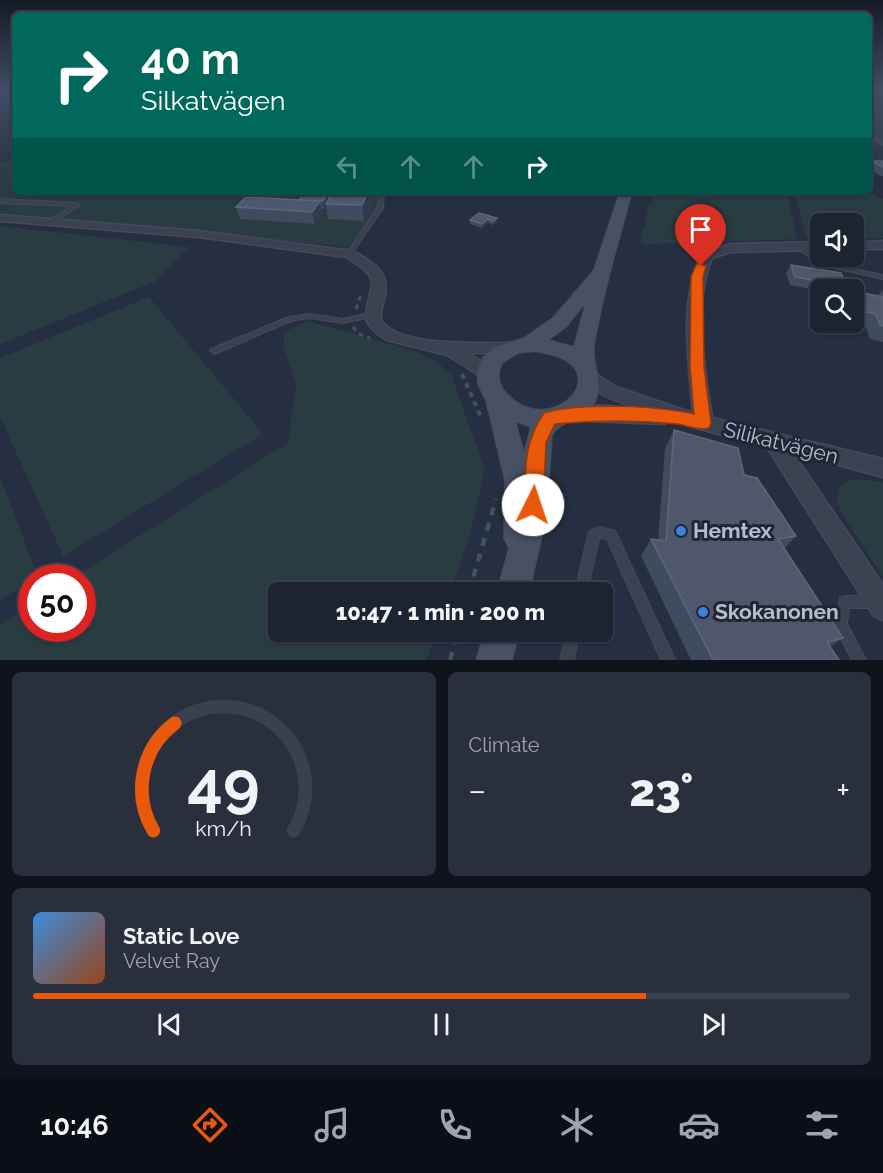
<!DOCTYPE html>
<html lang="en">
<head>
<meta charset="utf-8">
<style>
  :root { --surface:#1c2331; --page:#292f3d; --text:#f1f3f6; --muted:#a0a4ab; --line:#3a404d; --accent:#ea580c }
  body { margin:0; font-family:Raleway,sans-serif; background:var(--page); color:var(--text); height:100vh; display:flex; flex-direction:column; font-size:22px; white-space:nowrap }
  * { box-sizing:border-box; margin:0 }
  p { font-size:20px; color:var(--muted) }
  .icon { flex:none; width:33px; height:33px; fill:none; stroke:currentColor; stroke-width:2; stroke-linecap:round; stroke-linejoin:round }
  .map { position:relative; height:660px; overflow:hidden }
  .side { display:flex; flex-direction:column; gap:12px; padding:12px; background:#0f131b; flex:1 }
  .side>* { flex:none }
  .hud { position:absolute; left:12px; top:12px; width:860px; height:183px; border-radius:9px; box-shadow:0 2px 4px #0004,0 0 0 2px var(--line); background:#00695c; color:#fff; overflow:hidden }
  .tools { position:absolute; left:810px; top:213px; display:grid; gap:12px }
  .tools a { display:grid; place-items:center; width:54px; height:54px; border-radius:9px; background:var(--surface); box-shadow:0 2px 4px #0004,0 0 0 2px var(--line); font-size:30px }
  .speed { position:absolute; left:18px; top:564px; display:flex; gap:12px; font-size:30px; font-weight:700; text-align:center }
  .speed>* { display:grid; place-content:center; width:78px; height:78px; border-radius:50%; background:var(--surface); box-shadow:0 2px 4px #0004,0 0 0 2px var(--line); line-height:1 }
  .speed .limit { border:9px solid #d22; background:#fff; color:#111 }
  .pin { position:absolute; display:grid; place-items:center; width:51px; height:51px; color:#fff; margin:-62px -26px; border-radius:50% 50% 50% 0; rotate:-45deg; box-shadow:0 0 6px #0007 }
  .pin .icon { rotate:45deg }
  .me { position:absolute; width:66px; margin:-33px; rotate:4deg; stroke-linejoin:round; filter:drop-shadow(0 0 4px #0008) }
  .turn { display:flex; align-items:center; gap:21px; height:126px; padding:0 30px; font-size:27px }
  .turn .icon { width:78px; height:78px; stroke-width:2.5 }
  .turn b { display:block; font-size:42px; line-height:51px }
  .lanes { display:flex; align-items:center; height:57px; padding:0 30px; background:#0003; justify-content:center; gap:30px; direction:ltr }
  .lanes .off { opacity:.35 }
  .big { font-size:45px; font-weight:800; line-height:1.1 }
  .side .widget { flex:1; display:flex; flex-direction:column; justify-content:center; gap:9px; min-width:0; padding:0 21px; border-radius:9px; background:var(--page) }
  .side .dial { align-items:center; gap:0 }
  .dial svg { height:156px; overflow:visible; fill:none; stroke:var(--line); stroke-width:7; stroke-linecap:round; text-anchor:middle }
  .dial text { fill:var(--text); stroke:none }
  .song { display:flex; align-items:center; gap:18px }
  .cover { width:72px; height:72px; border-radius:9px; background:linear-gradient(135deg,hsl(210 70% 55%),hsl(20 70% 35%)) }
  .played { height:6px; border-radius:3px; background:linear-gradient(90deg,var(--accent) 75%,var(--line) 75%) }
  .keys { display:flex; justify-content:space-around; direction:ltr }
  .heat { display:flex; justify-content:space-between; align-items:center; font-size:33px; direction:ltr }
  .side .tiles { flex:1; display:grid; gap:12px; grid-template-columns:1fr 1fr }
  .widget:last-child { grid-column:span 2 }
  .trip { position:absolute; left:268px; top:582px; width:345px; height:60px; border-radius:9px; background:var(--surface); box-shadow:0 2px 4px #0004,0 0 0 2px var(--line); font-weight:800; line-height:60px; text-align:center }
  .tab-bar { display:flex; height:96px; justify-content:space-around; align-items:center; background:#0b0e14; color:var(--muted) }
  .tab-bar .icon { width:42px; height:42px }
  .tab-bar .current { color:var(--accent) }
  .tab-bar b { font-size:27px; color:var(--text) }
  .map>svg:first-child { display:block }
</style>
</head>
<body>
<div class="map">
<svg width="883" height="660" viewBox="0 0 883 660">
  <rect width="100%" height="100%" fill="#262f41"/>
  <path fill="#283c42" d="M869,90H883V147L869,142Z
    M0,162H15V192H387L349,247L0,214Z
    M869,191L883,199V238L854,239V224H820V240L806,238L803,226H807L802,224L800,213L803,212L799,211L797,201L800,200L795,199L794,192Z
    M654,192H787L797,239L645,244L640,241L642,229L647,228L644,226L649,204L655,203L652,201Z
    M0,226L189,247L156,281L0,344Z
    M149,297L263,434L63,556L0,417V358Z
    M308,321L411,350L436,361L451,375L485,469L471,530L450,592H279V632H436L426,660H0V624L31,604L32,628H82V578L74,577L288,443L296,384L284,348V332Z
    M0,476L38,577L32,578L31,581L0,600Z
    M853,479L883,482V577L845,519L836,500L840,486Z"/>
  <g fill="none" stroke-linecap="round" stroke-linejoin="round">
    <defs>
      <path id="service" d="M868,134L883,141V144L868,137Z
        M380,192H384L383,208L351,255H347L346,254L377,208Z
        M0,199L77,203L80,205L52,223L50,222V220L71,206L0,203Z
        M797,245L829,264L883,275V279L825,266L795,248V246Z
        M373,312L377,314L376,316L343,323L309,318L291,321L217,353L214,354L210,351L211,349L289,317L309,314L343,319Z
        M600,527L615,531L675,660H661L607,539L601,538H599L587,592H575L588,535L590,531Z
        M844,596H873L877,598L879,602L877,606L873,608H849L847,624L866,660H852L834,625L840,598Z
        M567,632H579L574,660H560Z"/>
      <path id="minor" d="M0,215L199,231L353,251C371,261 390,272 385,295C383,304 380,311 381,320C400,348 477,342 508,343L516,348L508,353H469L493,370L495,374L493,378L487,380L447,355L387,340L374,331L366,320C366,284 388,282 346,257L199,237L0,221Z
        M883,241V249H854V243Z
        M820,242V250L731,252L712,258C692,307 705,368 712,418L883,459V477L793,453L883,585V620L874,616L767,447L671,421L664,424L560,420L557,415L560,410C584,402 612,407 637,408C618,401 592,394 581,376L583,372L589,370L616,387L693,413C689,367 678,295 703,253L730,244Z"/>
      <path id="secondary" d="M620,192H632C618,242 603,293 594,345C591,365 604,379 596,399C588,421 562,418 552,435L546,518L529,592H497L509,548L504,538L505,480L486,400L478,384L477,371L483,358L493,348L524,338L553,318L594,270ZM586,302L574,347L548,340L567,326ZM536,351C543,353 552,354 559,357C611,378 548,439 506,393C498,384 497,373 502,363L518,353ZM515,421L531,427L524,453Z
        M485,632H519L512,660H476Z"/>
    </defs>
    <use href="#service" stroke="#444a5a" stroke-width="2"/>
    <use href="#minor" stroke="#444a5a" stroke-width="3"/>
    <use href="#secondary" stroke="#444a5a" stroke-width="2"/>
    <path stroke="#415559" stroke-width="3" stroke-dasharray="4.5 4.5" stroke-linecap="butt" d="M356,309L361,295
      M353,327L359,334L370,338"/>
    <path stroke="#415559" stroke-width="4" stroke-dasharray="5 5" stroke-linecap="butt" d="M462,374L480,415"/>
    <path stroke="#415559" stroke-width="4.5" stroke-dasharray="8 8" stroke-linecap="butt" d="M469,592L496,499
      M450,660L458,632"/>
    <use href="#service" fill="#3a4150" fill-rule="evenodd"/>
    <use href="#minor" fill="#3a4150" fill-rule="evenodd"/>
    <use href="#secondary" fill="#485063" fill-rule="evenodd"/>
  </g>
  <path fill="#414b5f" d="M871,161H883V176H881L868,169V165Z
    M220,192H376L364,221L328,219L326,206L324,209H321L322,213L315,224L240,219L236,207L299,200L302,197L221,194Z
    M497,218L496,222L493,225L488,223L482,228L470,224V220Z
    M791,265L846,286L844,289L848,290H820V291L790,285L786,273Z
    M882,290H883V342L870,339L866,328L842,322H854V291L878,296Z
    M674,430L744,475L796,536L784,549L843,638L830,647L839,660H691L641,556L651,539L658,540L665,449Z"/>
  <path fill="#313a4e" d="M368,192H376L364,221L362,205Z
    M327,195L328,203L326,204V206L324,209L323,201Z
    M320,201L322,213L315,224L312,212Z
    M488,219V223L482,228V224Z"/>
  <path fill="#4e576b" stroke="#5e677a" stroke-width="1.5" d="M871,161H883V167Z
    M333,192H368L362,205L326,204Z
    M304,194L327,195L323,201L299,200Z
    M246,197L320,201L312,212L236,207Z
    M479,213L497,218L493,221L488,219L482,224L470,220Z
    M791,265L841,273L846,286L795,277Z
    M833,286L848,290H834Z
    M854,291L883,297V326L880,325L876,314L854,309Z
    M674,430L738,448L744,475L757,478L796,536L778,539L843,638L827,642L839,660H713L651,539L666,541Z"/>
  <linearGradient id="sky" x2="0" y2="1"><stop stop-color="#151a24"/><stop offset="0.49" stop-color="#414d65"/><stop offset="1" stop-color="#414d65" stop-opacity="0"/></linearGradient>
  <rect width="883" height="182" fill="url(#sky)"/>
  <path fill="#ea580c" stroke="#983908" stroke-width="1.5" d="M697,263L706,266L703,277L704,367L711,423L709,428C698,431 688,425 677,424C636,420 596,420 555,424L546,443L543,505L540,511L533,514L527,511L524,505C526,470 523,443 544,413C578,402 658,406 694,414L690,367L691,277Z"/>
  <g fill="#3f7fe0" stroke="#1f2636" stroke-width="2">
    <circle cx="681" cy="531" r="6"/>
    <circle cx="703" cy="612" r="6"/>
  </g>
  <g text-anchor="middle" stroke-width="6" stroke-linejoin="round" paint-order="stroke">
    <g font-size="21" fill="#b7bdcb" stroke="#1f2636">
      <text transform="translate(781 443) rotate(14)" y="7">Silikatvägen</text>
    </g>
    <g font-size="21" font-weight="bold" fill="#b7bdcb" stroke="#1f2636" text-anchor="start">
      <text x="693" y="538">Hemtex</text>
      <text x="715" y="619">Skokanonen</text>
    </g>
  </g>
</svg>
<div class="tools">
<a><svg class="icon" aria-label="sound" viewBox="0 0 24 24"><path d="M4 9h4l5-4v14l-5-4H4zM17 9q2 3 0 6"/></svg></a>
<a><svg class="icon" aria-label="search" viewBox="0 0 24 24"><circle cx="10" cy="10" r="6"/><path d="M15 15l6 6"/></svg></a>
</div>
<div class="speed"><div class="limit">50</div></div>
<div class="pin" style="left:701px;top:266px;background:#d93025"><svg class="icon" aria-label="arrive" viewBox="0 0 24 24"><path d="M6 21V4h12l-3 4 3 4H6"/></svg></div>
<svg class="me" style="left:533px;top:505px" viewBox="-20 -20 40 40"><circle r="19" fill="#fff"/><path d="M0-13L10 11 0 6-10 11z" fill="#ea580c"/></svg>
<div class="trip">10:47 · 1 min · 200 m</div>
<div class="hud">
<div class="turn"><svg class="icon" aria-label="right" viewBox="0 0 24 24"><path d="M7 20v-9h11M14 6l5 5-5 5"/></svg><div><b>40 m</b>Silkatvägen</div></div>
<div class="lanes"><svg class="icon off" aria-label="left" viewBox="0 0 24 24"><path d="M17 20v-9H6M10 6l-5 5 5 5"/></svg><svg class="icon off" aria-label="ahead" viewBox="0 0 24 24"><path d="M12 20V5M6 11l6-6 6 6"/></svg><svg class="icon off" aria-label="ahead" viewBox="0 0 24 24"><path d="M12 20V5M6 11l6-6 6 6"/></svg><svg class="icon" aria-label="right" viewBox="0 0 24 24"><path d="M7 20v-9h11M14 6l5 5-5 5"/></svg></div>
</div>
</div>
<section class="side">
<div class="tiles">
<div class="widget dial"><svg viewBox="0 0 100 80">
<path d="M14 69A42 42 0 1 1 86 69"/>
<path d="M14 69A42 42 0 0 1 25 14" stroke="#ea580c"/>
<text x="50" y="56" font-size="32" font-weight="700">49</text>
<text x="50" y="72" font-size="11">km/h</text>
</svg></div>
<div class="widget"><p>Climate</p>
<div class="heat"><a>−</a><b class="big">23°</b><a>+</a></div>
</div>
<div class="widget">
<div class="song"><i class="cover"></i><div><b>Static Love</b><p>Velvet Ray</p></div></div>
<div class="played"></div>
<div class="keys"><svg class="icon" aria-label="previous" viewBox="0 0 24 24"><path d="M18 5L8 12l10 7zM5 5v14"/></svg><svg class="icon" aria-label="pause" viewBox="0 0 24 24"><path d="M8 5v14M16 5v14"/></svg><svg class="icon" aria-label="next" viewBox="0 0 24 24"><path d="M6 5l10 7-10 7zM19 5v14"/></svg></div>
</div>
</div>
</section>
<nav class="tab-bar">
<b>10:46</b>
<svg class="icon current" aria-label="directions" viewBox="0 0 24 24"><path d="M12 3l9 9-9 9-9-9zM9 14v-3h6M13 9l2 2-2 2"/></svg>
<svg class="icon" aria-label="music" viewBox="0 0 24 24"><path d="M9 18V5l10-2v13"/><circle cx="6" cy="18" r="3"/><circle cx="16" cy="16" r="3"/></svg>
<svg class="icon" aria-label="phone" viewBox="0 0 24 24"><path d="M5 4h4l2 5-3 2q2 4 5 5l2-3 5 2v4C11 20 4 13 5 4z"/></svg>
<svg class="icon" aria-label="climate" viewBox="0 0 24 24"><path d="M12 3v18M4 7l16 10M4 17L20 7"/></svg>
<svg class="icon" aria-label="car" viewBox="0 0 24 24"><path d="M5 17H2v-5l4-1 3-4h7l3 4 3 1v5h-3M9 17h6M6 11h13"/><circle cx="7" cy="17" r="2"/><circle cx="17" cy="17" r="2"/></svg>
<svg class="icon" aria-label="filters" viewBox="0 0 24 24"><path d="M4 7h16M4 17h16"/><circle cx="9" cy="7" r="2"/><circle cx="15" cy="17" r="2"/></svg>
</nav>
</body>
</html>
